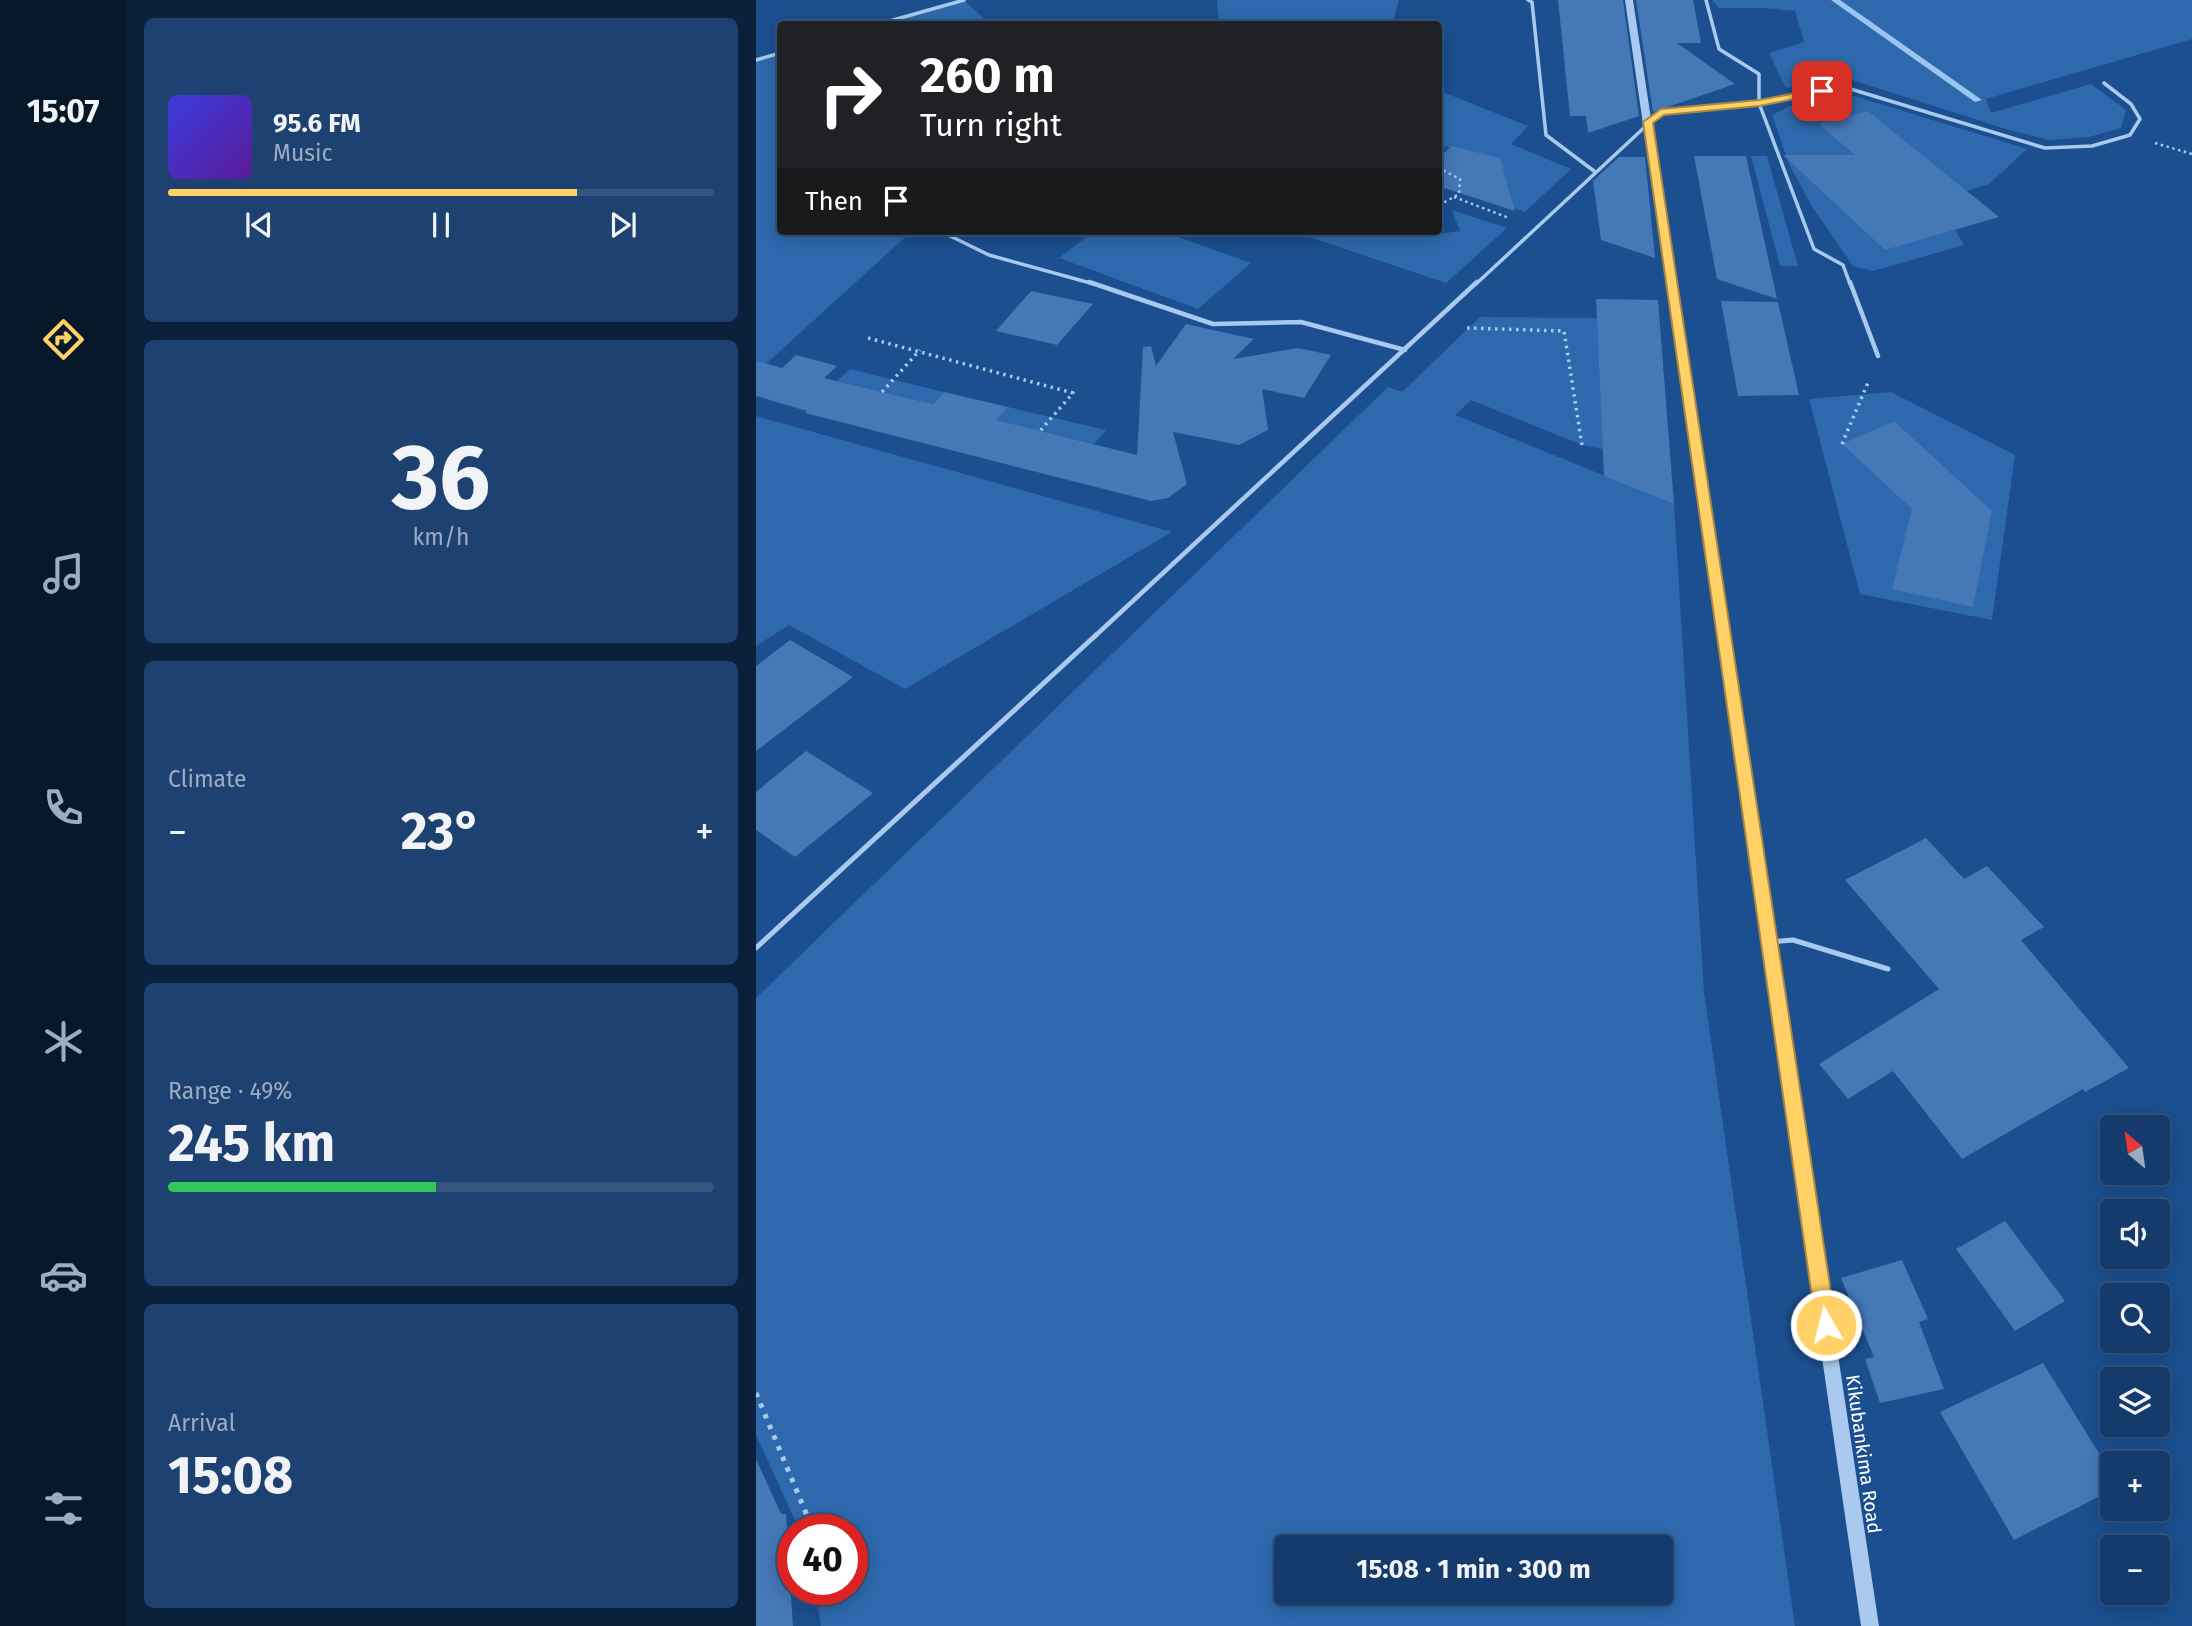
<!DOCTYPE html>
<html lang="en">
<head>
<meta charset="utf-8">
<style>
  :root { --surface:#143b6b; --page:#1d4271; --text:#f1f3f6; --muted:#9dadc1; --line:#33557e; --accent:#ffd166 }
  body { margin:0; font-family:"Fira Sans",sans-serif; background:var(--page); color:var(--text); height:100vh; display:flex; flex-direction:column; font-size:26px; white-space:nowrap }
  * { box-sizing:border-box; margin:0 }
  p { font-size:23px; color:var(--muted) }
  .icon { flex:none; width:38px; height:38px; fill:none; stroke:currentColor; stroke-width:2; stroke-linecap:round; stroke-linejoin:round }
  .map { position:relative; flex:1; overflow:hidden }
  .details { display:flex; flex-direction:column; gap:18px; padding:18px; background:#0b203b; width:630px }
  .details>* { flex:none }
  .top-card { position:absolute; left:21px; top:21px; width:665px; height:214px; border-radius:7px; box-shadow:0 4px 18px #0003,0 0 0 2px var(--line); background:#202124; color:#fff; overflow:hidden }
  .needle { width:46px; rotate:331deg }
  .controls { position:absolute; left:1344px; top:1115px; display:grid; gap:14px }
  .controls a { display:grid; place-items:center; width:70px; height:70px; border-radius:7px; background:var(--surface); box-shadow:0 4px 18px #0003,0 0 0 2px var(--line); font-size:35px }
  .speed { position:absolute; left:21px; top:1514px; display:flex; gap:14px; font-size:35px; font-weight:700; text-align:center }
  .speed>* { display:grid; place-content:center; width:91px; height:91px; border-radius:50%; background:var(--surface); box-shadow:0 4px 18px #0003,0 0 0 2px var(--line); line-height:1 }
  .speed .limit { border:10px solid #d22; background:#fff; color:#111 }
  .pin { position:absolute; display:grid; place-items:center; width:60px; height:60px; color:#fff; margin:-30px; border-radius:14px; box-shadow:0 4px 10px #0006 }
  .me { position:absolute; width:77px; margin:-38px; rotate:352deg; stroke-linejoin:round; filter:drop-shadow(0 0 5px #0008) }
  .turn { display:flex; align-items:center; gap:24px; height:147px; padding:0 28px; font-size:32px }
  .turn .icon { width:91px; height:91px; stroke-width:2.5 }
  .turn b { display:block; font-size:49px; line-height:60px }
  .then { display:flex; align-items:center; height:66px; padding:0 28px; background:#0003; gap:14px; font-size:26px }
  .big { font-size:52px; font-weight:700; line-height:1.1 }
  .details .tile { flex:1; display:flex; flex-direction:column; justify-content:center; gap:10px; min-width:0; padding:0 24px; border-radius:10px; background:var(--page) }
  .details .dial { align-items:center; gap:0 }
  .dial b { font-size:91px; line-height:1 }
  .song { display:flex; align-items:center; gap:21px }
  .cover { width:84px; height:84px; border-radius:10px; background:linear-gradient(135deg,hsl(240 70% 55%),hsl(270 70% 35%)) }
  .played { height:7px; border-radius:4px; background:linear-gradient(90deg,var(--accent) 75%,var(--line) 75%) }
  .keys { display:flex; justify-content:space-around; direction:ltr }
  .heat { display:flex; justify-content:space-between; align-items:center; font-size:38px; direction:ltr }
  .charge { height:10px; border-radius:5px; background:linear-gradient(90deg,#34c759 49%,var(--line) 0) }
  .trip { position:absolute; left:518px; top:1535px; width:399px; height:70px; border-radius:7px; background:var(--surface); box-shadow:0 4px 18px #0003,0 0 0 2px var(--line); font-weight:700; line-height:70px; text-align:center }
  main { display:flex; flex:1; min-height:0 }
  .menu { display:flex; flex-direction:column; width:126px; justify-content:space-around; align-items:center; background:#08182b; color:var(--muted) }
  .menu .icon { width:49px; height:49px }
  .menu .selected { color:var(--accent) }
  .menu b { font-size:32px; color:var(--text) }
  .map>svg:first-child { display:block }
</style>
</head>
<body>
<main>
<nav class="menu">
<b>15:07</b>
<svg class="icon selected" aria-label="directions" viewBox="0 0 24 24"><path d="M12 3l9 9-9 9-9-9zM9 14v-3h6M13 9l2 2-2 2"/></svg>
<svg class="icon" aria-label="music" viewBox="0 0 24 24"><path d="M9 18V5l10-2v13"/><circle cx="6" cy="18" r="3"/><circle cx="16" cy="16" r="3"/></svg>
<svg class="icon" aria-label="phone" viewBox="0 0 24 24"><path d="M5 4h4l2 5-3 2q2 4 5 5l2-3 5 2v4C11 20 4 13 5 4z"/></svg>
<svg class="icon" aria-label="climate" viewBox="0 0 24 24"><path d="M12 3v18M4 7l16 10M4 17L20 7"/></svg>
<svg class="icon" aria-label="car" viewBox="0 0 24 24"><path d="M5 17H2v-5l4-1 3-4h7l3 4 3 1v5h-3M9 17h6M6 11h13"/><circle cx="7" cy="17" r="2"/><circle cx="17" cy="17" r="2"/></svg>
<svg class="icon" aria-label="filters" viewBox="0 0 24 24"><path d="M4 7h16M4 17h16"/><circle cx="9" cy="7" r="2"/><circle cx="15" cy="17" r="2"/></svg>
</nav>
<section class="details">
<div class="tile">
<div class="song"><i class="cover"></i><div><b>95.6 FM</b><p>Music</p></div></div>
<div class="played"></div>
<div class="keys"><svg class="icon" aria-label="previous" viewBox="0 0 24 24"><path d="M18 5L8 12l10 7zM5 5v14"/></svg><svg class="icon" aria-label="pause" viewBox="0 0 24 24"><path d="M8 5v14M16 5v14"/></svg><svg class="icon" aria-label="next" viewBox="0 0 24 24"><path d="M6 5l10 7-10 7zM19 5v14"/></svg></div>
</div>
<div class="tile dial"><b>36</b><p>km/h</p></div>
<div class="tile"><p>Climate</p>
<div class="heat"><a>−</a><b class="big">23°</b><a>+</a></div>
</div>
<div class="tile"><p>Range · 49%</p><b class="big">245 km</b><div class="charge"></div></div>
<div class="tile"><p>Arrival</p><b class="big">15:08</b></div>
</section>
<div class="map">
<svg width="1436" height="1626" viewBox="0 0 1436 1626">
  <rect width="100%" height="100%" fill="#1b4f8f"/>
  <path fill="#2e69ad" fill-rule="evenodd" d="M208,0L234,24H123Z
    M461,0H643L636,24H463Z
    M956,0H1436V39L1230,99L1235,113L1335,84L1370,110L1365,128L1333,137L1293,140L1250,129L1093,79L1030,88L1013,53L1048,42L1039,11L1007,8H963Z
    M24,53V231H156L0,373V60Z
    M682,90L772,126L755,144L815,169L769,212L718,193L753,190L747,170L728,155L683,145Z
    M1092,94L1271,149L1233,184L1181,200L1208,245L1117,271L1097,266L1055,205L1033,164L1016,115L1037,105Z
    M995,156H1011L1042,266H1024Z
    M696,210L751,228L690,283L536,231H625L669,236L704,231Z
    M338,231H405L495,263L442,309L303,258Z
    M724,317L841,318L847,449L826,445L715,400L699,415L918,504L948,992L1039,1626H65L59,1589H96V1530L43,1529L0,1435V998L632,387L646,392ZM530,1547H905V1592H530Z
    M94,369L188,392L177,404L81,381Z
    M1135,392L1259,455L1236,620L1104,594L1053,399Z
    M252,407L350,430L338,444L241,420Z
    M0,416L416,532L149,689L33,625L0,646Z"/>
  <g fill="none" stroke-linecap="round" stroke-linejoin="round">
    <path fill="#9cc4f0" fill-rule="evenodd" d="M1075,0H1084L1226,100L1219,102Z"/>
  </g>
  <path fill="#4478b7" d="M802,0H867L883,116L832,133L830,116H814Z
    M880,0H937L945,43H921L979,84L897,112Z
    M1112,111L1243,217L1129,250L1027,155H1099L1063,124Z
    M695,146L744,158L759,211L682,186V160Z
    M938,156H990L1021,299L961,279Z
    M863,157H889L899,258L845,240L837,181Z
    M275,291L337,304L301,345L240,331Z
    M840,299L902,300L918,504L848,476Z
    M965,301L1022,302L1043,395L982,396Z
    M430,324L498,339L477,359L542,348L575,355L548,398L506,389L512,430L483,445L417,432L431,484L412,498L395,501L49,413L51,411L0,396V361L26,368L40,355L81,366L68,378L177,404L188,392L252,407L241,420L381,455L387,347L395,346L400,366Z
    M1138,421L1236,511L1217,607L1136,589L1156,509L1086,444Z
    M34,640L97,677L0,751V666Z
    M50,751L117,793L39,857L0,830V792Z
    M1170,838L1208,879L1231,866L1288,927L1265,940L1373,1068L1329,1092L1327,1089L1206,1159L1137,1071L1092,1099L1063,1064L1183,989L1089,880Z
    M1249,1221L1309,1301L1259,1331L1200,1249Z
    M1146,1260L1172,1319L1163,1322L1188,1389L1124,1403L1109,1359L1118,1357L1085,1278Z
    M1287,1363L1356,1474V1490L1258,1540L1184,1412Z
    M0,1459L25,1514H30L31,1527L37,1541V1565L33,1567L37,1626H0Z"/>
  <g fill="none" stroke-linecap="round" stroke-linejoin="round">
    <path stroke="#a9c9ee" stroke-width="2.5" stroke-dasharray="2.5 3.5" stroke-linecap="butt" d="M1399,143L1436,154
      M682,168L704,179L703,194L682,206
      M698,197L753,218"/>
    <path stroke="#a9c9ee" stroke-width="3.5" stroke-dasharray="2.5 4.5" stroke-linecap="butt" d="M711,328L808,331L826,445
      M112,338L317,393L284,431
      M126,392L164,350
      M1086,444L1113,380"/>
    <path stroke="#a9c9ee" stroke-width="5" stroke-dasharray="4.5 7" stroke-linecap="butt" d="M0,1393L57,1530"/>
    <path stroke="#a9c9ee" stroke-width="3.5" d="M772,0L776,2L790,135L838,171
      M123,24L208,0
      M0,60L24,53
      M184,231L233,255L338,284
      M720,284L905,112L1003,103V74L963,49L950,0
      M1094,284L1087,265L1058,249L1003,103L1088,87L1289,148L1336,146L1374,135L1384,119L1375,104L1348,83"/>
    <path stroke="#a9c9ee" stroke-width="4.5" d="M333,282L457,324L545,322L649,350
      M1094,282L1122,356
      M338,637L721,282"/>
    <path stroke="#a9c9ee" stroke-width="5" d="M1013,942L1037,940L1132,969
      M0,948L340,635"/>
    <path fill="#a9c9ee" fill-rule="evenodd" d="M869,0H877L1123,1626H1105Z"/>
  </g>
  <path fill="#ffd166" stroke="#a68842" stroke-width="2" d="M1066,88L1070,89V93L1003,106L908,115L897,123L1080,1325L1077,1332L1070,1335L1063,1332L1060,1325L887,122L905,109L1003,100Z"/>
  <g text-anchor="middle" stroke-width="5" stroke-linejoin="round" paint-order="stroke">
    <g font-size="19" fill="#fff" stroke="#1b4f8f">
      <text transform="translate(1108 1454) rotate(82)" y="7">Kikubankima Road</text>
    </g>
  </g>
</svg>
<div class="controls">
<a><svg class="needle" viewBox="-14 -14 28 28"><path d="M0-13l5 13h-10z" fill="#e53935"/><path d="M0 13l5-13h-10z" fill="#9dadc1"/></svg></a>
<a><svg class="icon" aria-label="sound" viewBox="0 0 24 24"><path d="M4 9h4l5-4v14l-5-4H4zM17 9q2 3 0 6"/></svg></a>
<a><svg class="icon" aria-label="search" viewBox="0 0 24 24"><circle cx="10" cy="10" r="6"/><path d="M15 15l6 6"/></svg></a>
<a><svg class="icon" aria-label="layers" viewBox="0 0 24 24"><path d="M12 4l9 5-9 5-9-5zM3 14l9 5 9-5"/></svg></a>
<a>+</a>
<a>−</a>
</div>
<div class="speed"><div class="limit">40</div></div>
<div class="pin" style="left:1066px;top:91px;background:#d93025"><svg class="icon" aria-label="arrive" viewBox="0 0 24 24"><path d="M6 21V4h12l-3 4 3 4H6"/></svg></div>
<svg class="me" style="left:1070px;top:1325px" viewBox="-20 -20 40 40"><circle r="17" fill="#ffd166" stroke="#fff" stroke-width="3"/><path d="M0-11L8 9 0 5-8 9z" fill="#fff"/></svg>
<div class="trip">15:08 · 1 min · 300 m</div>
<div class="top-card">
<div class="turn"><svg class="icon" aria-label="right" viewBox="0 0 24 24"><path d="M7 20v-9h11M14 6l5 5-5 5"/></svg><div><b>260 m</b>Turn right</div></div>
<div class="then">Then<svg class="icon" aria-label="arrive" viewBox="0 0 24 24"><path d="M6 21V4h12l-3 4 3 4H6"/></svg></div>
</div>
</div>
</main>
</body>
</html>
